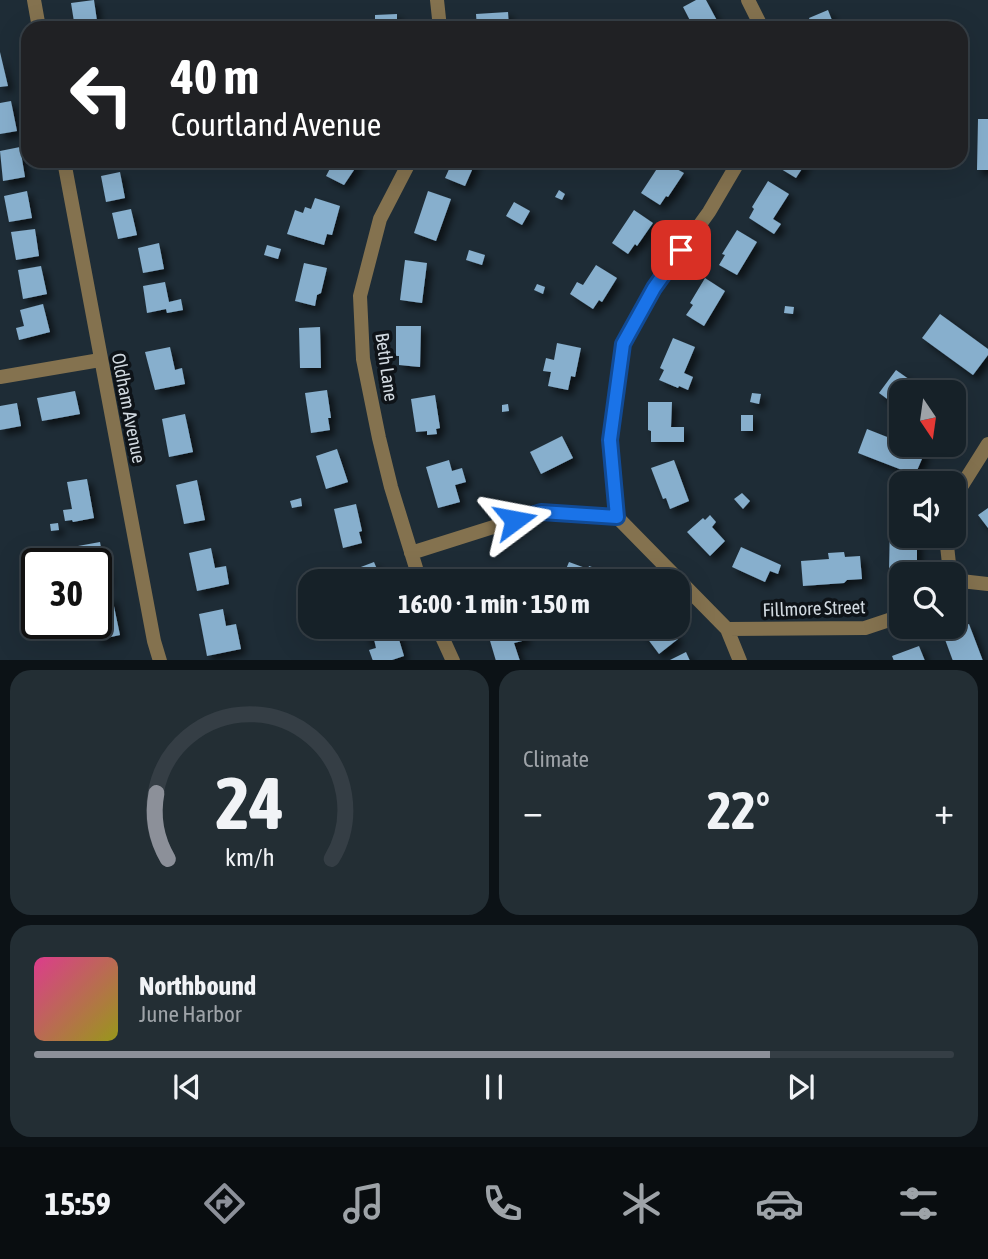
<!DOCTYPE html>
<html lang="en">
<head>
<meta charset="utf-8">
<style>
  :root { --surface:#162128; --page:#232e34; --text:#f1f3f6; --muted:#9ea3a8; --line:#353e45; --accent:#8c9099 }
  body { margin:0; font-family:"Asap Condensed",sans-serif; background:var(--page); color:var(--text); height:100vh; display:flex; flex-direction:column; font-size:26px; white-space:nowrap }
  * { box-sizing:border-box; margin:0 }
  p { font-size:23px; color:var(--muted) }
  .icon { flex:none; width:38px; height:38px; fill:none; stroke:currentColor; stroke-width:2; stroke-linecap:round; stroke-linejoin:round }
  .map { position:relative; height:660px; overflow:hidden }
  .details { display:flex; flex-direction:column; gap:10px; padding:10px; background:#0c1216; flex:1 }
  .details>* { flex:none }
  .top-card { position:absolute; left:21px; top:21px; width:947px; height:147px; border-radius:21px; box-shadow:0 7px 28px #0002,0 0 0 2px var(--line); background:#202124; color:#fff; overflow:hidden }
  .needle { width:46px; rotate:167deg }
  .controls { position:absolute; left:889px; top:380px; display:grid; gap:14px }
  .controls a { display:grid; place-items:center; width:77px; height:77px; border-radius:14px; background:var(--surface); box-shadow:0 7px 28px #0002,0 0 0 2px var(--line); font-size:35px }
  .speed { position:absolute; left:21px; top:548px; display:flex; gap:14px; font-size:35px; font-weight:700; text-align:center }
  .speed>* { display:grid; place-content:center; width:91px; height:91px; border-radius:50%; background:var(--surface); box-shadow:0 7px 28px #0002,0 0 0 2px var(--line); line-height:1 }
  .speed .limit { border:4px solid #111; border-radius:10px; background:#fff; color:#111 }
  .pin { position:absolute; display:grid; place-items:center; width:60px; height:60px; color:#fff; margin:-30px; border-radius:14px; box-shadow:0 4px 10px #0006 }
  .me { position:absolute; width:77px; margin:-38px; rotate:77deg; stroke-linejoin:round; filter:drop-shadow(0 0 5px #0008) }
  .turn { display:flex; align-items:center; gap:24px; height:147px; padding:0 35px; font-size:32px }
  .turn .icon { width:91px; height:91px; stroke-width:2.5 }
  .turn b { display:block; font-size:49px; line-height:60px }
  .big { font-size:52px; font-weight:700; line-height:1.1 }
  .details .card { flex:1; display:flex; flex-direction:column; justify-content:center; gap:10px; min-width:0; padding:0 24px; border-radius:21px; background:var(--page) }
  .details .dial { align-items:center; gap:0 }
  .dial svg { height:182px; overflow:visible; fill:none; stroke:var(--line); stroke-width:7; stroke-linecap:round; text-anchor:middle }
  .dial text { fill:var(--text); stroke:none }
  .song { display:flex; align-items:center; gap:21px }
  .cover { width:84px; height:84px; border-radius:10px; background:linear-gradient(135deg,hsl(330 70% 55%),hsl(60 70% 35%)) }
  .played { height:7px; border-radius:4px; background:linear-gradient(90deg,var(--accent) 80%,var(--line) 80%) }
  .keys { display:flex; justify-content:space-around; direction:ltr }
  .heat { display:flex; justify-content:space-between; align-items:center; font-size:38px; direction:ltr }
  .details .tiles { flex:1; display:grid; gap:10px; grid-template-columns:1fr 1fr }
  .card:last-child { grid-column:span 2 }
  .trip { position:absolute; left:298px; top:569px; width:392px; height:70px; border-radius:21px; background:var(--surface); box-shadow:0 7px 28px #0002,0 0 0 2px var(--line); font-weight:700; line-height:70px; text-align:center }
  .menu { display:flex; height:112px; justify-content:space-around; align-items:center; background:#090d10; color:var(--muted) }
  .menu .icon { width:49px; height:49px }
  .menu .active { color:var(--accent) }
  .menu b { font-size:32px; color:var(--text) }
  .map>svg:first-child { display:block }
</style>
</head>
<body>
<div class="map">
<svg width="988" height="661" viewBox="0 0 988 661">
  <defs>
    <filter id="shadow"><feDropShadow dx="5" dy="5" stdDeviation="3.5" flood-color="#0009"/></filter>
  </defs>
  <rect width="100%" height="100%" fill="#1e2c36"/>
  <path fill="#87afcd" filter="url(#shadow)" d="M94,0L98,28H75L71,3Z
    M696,0H706L721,28H694L683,7Z
    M828,10L835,28H813L809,18Z
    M508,12L509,28H477L476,14Z
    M397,14V28H375V15Z
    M0,52L8,86L0,87Z
    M11,101L17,131L0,134V103Z
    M978,119H988V170H977Z
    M20,147L25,177L3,181L0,151Z
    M334,161H360L344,185L326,176Z
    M448,161H476L465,186L445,178L450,167L446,165Z
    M662,161L684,173L668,197L666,196L660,205L641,193Z
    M786,161H807L796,178L781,169Z
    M120,172L125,198L106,202L101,176Z
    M768,181L789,194L773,219L781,224L774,234L749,218L754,209L752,207Z
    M559,190L565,194L562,200L555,197Z
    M27,191L32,218L9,222L4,196Z
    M428,191L451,199L436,241L414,233Z
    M315,198L340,206L332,235L327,234L324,245L287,234L295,210L303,213L305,207L311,209Z
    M514,202L530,211L522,225L506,216Z
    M131,209L137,235L118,239L112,213Z
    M634,210L653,223L637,246L635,244L628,254L612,243Z
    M35,229L39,256L16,260L11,232Z
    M737,230L757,242L737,275L719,265L725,255L722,254Z
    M159,243L164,269L143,273L138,248Z
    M267,245L281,249L278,259L264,255Z
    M469,250L485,255L482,265L466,260Z
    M405,260L427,263L422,303L400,300Z
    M304,263L327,268L321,293L317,295L315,306L295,301Z
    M596,265L617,278L602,302L599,300L593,309L570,294L577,282L583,285Z
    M41,266L47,294L23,299L18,270Z
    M705,278L725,291L704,326L686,315L693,305L690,303Z
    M165,282L169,302L181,299L183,310L167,313L166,309L147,313L143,286Z
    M537,284L545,287L543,294L534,290Z
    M43,304L50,332L19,340L16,328L24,326L20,310Z
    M785,306L794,307L793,314L784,313Z
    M940,314L988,349V355L973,375L922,338Z
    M396,326H421L420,367L399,365V356H396Z
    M320,327L321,368H300L299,328Z
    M673,338L695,347L684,373L693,377L688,390L679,386L678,388L659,380L664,370L660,368Z
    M557,343L581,348L575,377L571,376L568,390L548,386L551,372L543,371L546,358L554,360Z
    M170,347L175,370L182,368L185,384L155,390L145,352Z
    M896,370L927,392H901V409L879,393Z
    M327,390L331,418H328L330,430L311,433L305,393Z
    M75,391L80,414L42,421L37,398Z
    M752,393L761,394L759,404L750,402Z
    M435,395L440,428L436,429L437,434L427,435V431L416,432L411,399Z
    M648,402H672L671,427H684V442H651V431L648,430Z
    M17,403L21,426L0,430V406Z
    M508,404L509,411L502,412V405Z
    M185,414L193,452L169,457L162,419Z
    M741,415H753V431H741Z
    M867,429L925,452L915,475L858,453Z
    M562,436L573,458L541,474L530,452Z
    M337,449L348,482L326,489L316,456Z
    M449,460L452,471L462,468L466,482L455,485L460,502L438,508L426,467Z
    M674,460L689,501L670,509L666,498L663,499L651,468Z
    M87,479L94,518L73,522L72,520L65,521L63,510L72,509L67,482Z
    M197,480L205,520L184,524L176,485Z
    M742,493L750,501L743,509L734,499Z
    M301,498L302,506L292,508L290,501Z
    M356,504L362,531L359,532L362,543L343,548L334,509Z
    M988,508V528L978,515Z
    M710,515L716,522L712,527L725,541L710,556L687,532L703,518L705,520Z
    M890,521H901V536H917V572H889Z
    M58,523L59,530L51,531L50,524Z
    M100,542L107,581L96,583V564H81L78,546Z
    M741,547L781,565L778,574L770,571L765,582L732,567Z
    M211,548L215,568L226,566L229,584L197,591L189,553Z
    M844,552L845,557L860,556L862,579L847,580L844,583L803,586L801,561L829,559L828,553Z
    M374,562L382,581H358L353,570Z
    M569,562L588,569L589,566L620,577L619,581H561Z
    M484,571L489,581H459Z
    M540,573L545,581H533L531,578Z
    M112,597L120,635L97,640L94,623H96V601Z
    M223,609L226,626L236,624L241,649L207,656L199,614Z
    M969,624L983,661H953L943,634Z
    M363,626H395L404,656L389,661H373L369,650L376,648L374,639L367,641Z
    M512,626H522L526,640L514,643L520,661H496L488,634Z
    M638,626H668L678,639L659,654Z
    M919,646L925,661H894L892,656Z
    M686,652L690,661H668Z"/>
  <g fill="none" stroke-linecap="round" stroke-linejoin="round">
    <path stroke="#84724f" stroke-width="14" d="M34,0L39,28
      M437,0L440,28
      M748,0L762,28
      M64,161L154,641L160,661
      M410,161L380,219L360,296L363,359L379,438L391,487L420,581
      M739,161L709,212L654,288L623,344L610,440L617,517L727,629L740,661
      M0,377L100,360
      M954,498L988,444
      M946,536L949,564L961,581
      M411,553L541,512L617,517
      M955,585L961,581L988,584
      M437,626L453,661
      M727,629L865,628L901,616"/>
  </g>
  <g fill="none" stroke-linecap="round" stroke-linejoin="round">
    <defs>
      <path id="route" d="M515,520L541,512L617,517L610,440L623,344L654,288L681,250"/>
    </defs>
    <use href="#route" stroke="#114b97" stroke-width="18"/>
    <use href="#route" stroke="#1a73e8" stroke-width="12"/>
  </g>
  <g text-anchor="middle" stroke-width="7" stroke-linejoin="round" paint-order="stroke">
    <g font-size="19" fill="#d1d9e0" stroke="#0e1318">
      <text transform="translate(387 367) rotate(82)" y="7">Beth Lane</text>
      <text transform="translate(129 408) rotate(79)" y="7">Oldham Avenue</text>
      <text transform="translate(814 608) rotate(-2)" y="7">Fillmore Street</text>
    </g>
  </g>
</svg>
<div class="controls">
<a><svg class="needle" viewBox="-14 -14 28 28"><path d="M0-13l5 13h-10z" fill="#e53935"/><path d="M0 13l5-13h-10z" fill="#9ea3a8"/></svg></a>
<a><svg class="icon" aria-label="sound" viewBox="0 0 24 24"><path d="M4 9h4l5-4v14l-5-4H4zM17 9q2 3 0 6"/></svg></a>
<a><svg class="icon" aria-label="search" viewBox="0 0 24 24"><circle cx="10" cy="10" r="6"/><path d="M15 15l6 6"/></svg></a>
</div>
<div class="speed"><div class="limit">30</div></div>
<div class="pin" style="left:681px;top:250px;background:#d93025"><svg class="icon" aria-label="arrive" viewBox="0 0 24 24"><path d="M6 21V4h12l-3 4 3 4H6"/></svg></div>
<svg class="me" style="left:515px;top:520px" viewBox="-20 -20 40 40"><path d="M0-17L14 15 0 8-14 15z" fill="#1a73e8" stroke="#fff" stroke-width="4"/></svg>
<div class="trip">16:00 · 1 min · 150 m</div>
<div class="top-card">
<div class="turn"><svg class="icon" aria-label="left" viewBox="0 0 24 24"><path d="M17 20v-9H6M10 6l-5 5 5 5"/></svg><div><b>40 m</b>Courtland Avenue</div></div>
</div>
</div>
<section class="details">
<div class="tiles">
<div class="card dial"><svg viewBox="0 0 100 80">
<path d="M14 69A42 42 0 1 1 86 69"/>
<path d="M14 69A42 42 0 0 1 9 40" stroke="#8c9099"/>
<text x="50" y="56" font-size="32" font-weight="700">24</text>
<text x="50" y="72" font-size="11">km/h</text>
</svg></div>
<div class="card"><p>Climate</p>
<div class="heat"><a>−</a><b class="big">22°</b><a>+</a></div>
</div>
<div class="card">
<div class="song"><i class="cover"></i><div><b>Northbound</b><p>June Harbor</p></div></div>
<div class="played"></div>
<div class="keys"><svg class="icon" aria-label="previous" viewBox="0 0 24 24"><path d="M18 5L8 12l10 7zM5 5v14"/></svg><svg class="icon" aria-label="pause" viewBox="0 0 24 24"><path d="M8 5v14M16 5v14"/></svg><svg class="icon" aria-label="next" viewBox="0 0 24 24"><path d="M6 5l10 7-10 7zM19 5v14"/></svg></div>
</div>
</div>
</section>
<nav class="menu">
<b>15:59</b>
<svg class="icon active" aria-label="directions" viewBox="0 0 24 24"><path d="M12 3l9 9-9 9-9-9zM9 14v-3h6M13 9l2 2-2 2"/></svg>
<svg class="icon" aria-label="music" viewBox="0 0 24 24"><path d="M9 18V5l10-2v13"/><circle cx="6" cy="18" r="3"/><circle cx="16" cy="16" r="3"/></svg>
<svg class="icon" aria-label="phone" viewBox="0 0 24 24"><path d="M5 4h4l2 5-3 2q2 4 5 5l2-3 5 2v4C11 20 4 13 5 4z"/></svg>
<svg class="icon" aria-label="climate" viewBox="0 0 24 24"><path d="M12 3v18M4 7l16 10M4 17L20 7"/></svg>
<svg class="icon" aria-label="car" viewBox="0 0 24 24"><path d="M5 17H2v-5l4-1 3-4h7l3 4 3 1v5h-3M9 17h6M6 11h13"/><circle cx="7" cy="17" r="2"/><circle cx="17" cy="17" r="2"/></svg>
<svg class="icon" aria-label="filters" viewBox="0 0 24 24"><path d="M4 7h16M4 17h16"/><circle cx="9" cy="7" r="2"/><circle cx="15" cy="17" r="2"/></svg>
</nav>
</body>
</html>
